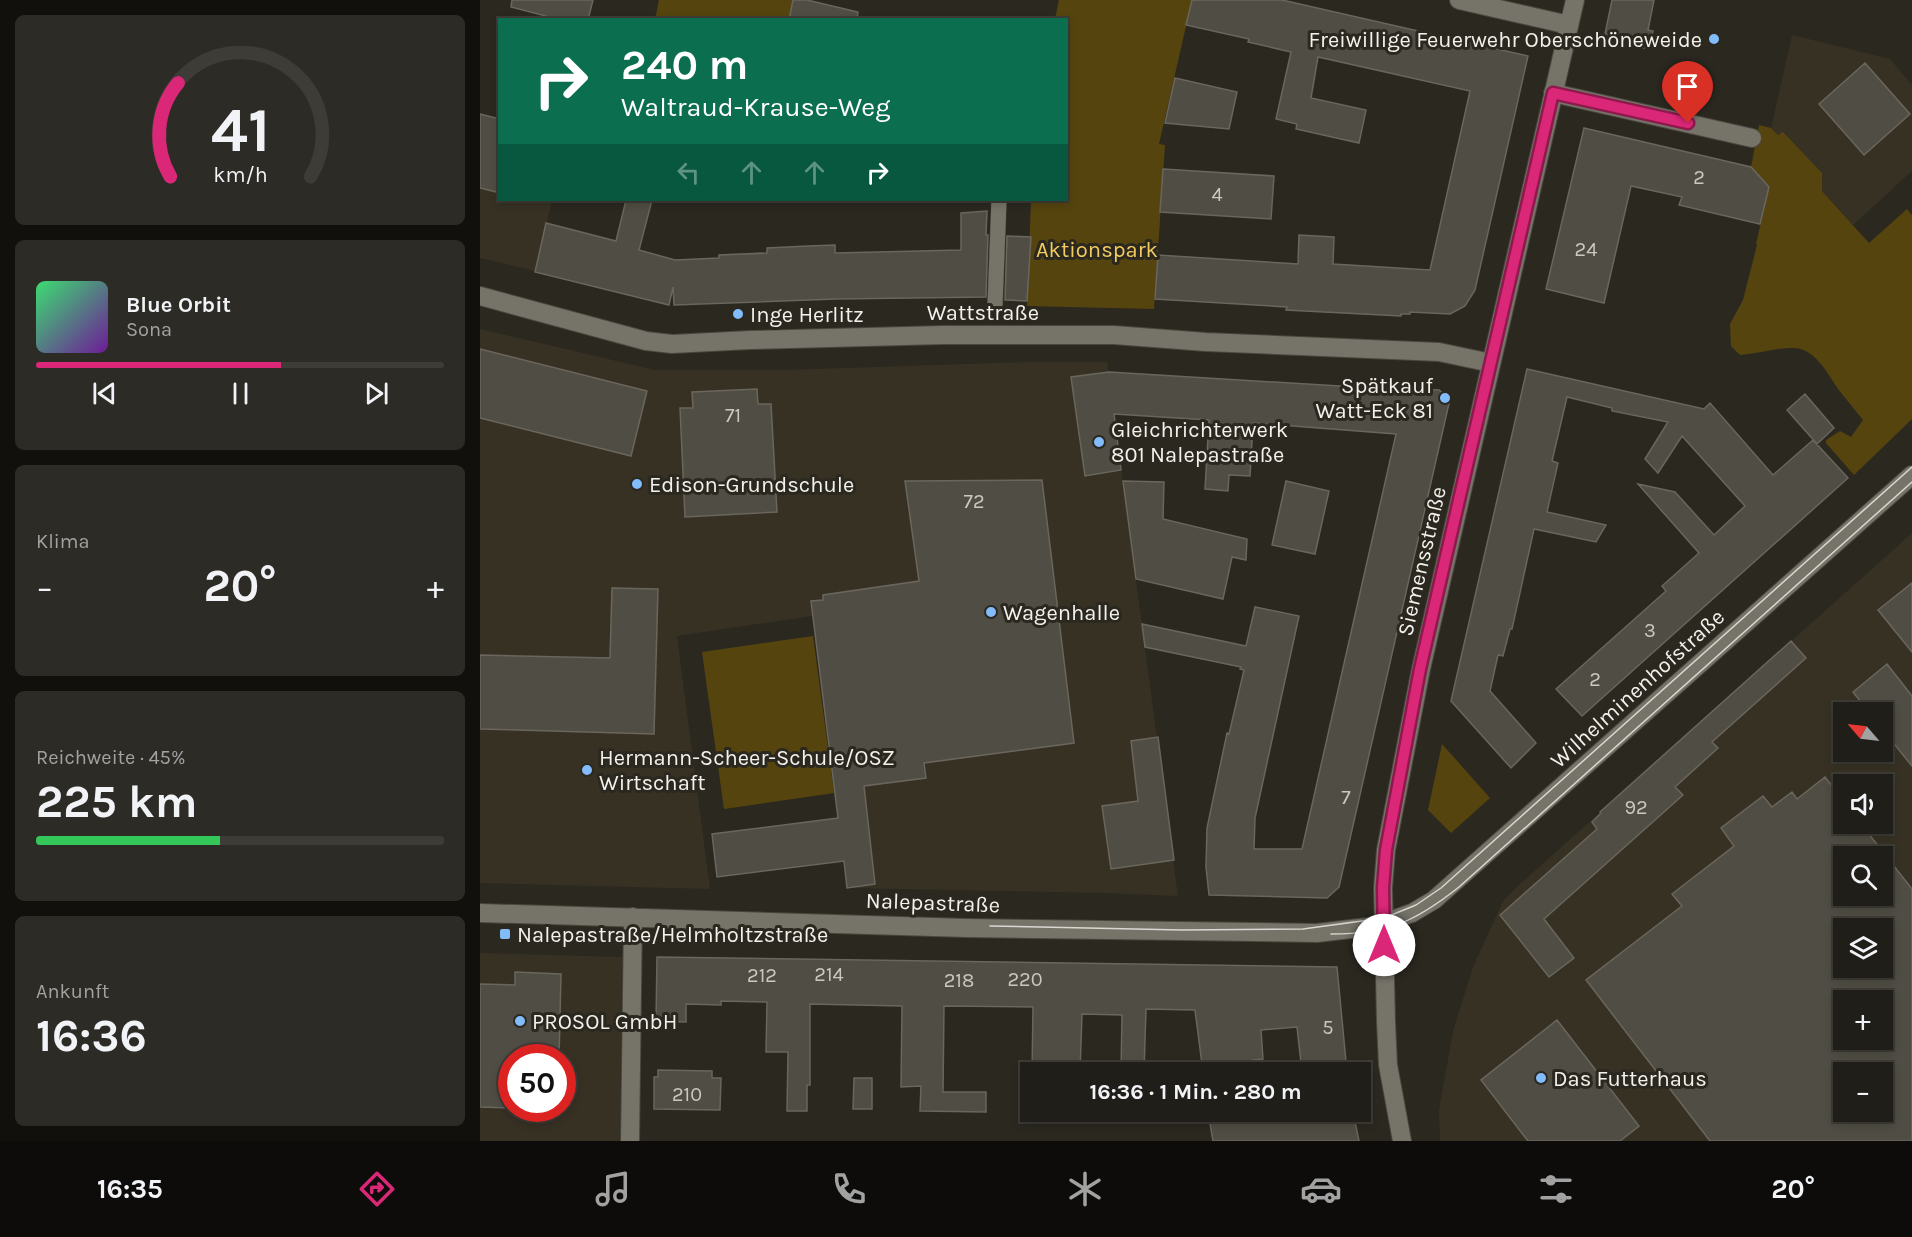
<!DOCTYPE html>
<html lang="de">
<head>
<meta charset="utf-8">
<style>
  :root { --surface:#201e18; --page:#2d2b25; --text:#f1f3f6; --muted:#a2a2a2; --line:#3d3c37; --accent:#db2777 }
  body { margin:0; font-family:Karla,sans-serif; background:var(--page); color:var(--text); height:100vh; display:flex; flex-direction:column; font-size:22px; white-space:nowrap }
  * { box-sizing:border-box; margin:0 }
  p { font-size:20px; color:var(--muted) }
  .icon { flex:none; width:33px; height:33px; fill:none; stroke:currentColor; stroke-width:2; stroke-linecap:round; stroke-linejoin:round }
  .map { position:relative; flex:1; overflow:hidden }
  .sheet { display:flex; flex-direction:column; gap:15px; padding:15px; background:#12100d; width:480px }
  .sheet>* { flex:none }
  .guide { position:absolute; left:18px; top:18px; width:570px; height:183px; border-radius:0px; box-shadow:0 3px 9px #0003,0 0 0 2px var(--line); background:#0b6e4f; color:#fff; overflow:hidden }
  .needle { width:39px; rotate:298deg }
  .controls { position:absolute; left:1353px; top:702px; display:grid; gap:12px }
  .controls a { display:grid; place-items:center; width:60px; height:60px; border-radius:0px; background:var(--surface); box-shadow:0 3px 9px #0003,0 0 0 2px var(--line); font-size:30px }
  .speed { position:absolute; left:18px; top:1044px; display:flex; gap:12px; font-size:30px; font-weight:700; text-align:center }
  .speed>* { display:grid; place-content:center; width:78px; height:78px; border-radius:50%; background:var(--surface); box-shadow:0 3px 9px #0003,0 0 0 2px var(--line); line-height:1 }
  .speed .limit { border:9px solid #d22; background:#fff; color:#111 }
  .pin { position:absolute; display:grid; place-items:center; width:51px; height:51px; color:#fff; margin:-62px -26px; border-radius:50% 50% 50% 0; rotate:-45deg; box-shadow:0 0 6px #0007 }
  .pin .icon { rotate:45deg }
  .me { position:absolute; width:66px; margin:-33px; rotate:0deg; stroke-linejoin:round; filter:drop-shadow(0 0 4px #0008) }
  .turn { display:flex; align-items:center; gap:21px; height:126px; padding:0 24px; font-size:27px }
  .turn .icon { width:78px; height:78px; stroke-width:2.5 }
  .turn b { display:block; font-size:42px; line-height:51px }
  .lanes { display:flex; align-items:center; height:57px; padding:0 24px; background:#0003; justify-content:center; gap:30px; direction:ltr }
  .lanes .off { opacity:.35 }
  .big { font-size:45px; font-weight:700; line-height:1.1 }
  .sheet .widget { flex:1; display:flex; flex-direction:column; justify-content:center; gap:9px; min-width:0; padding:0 21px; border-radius:9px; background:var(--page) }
  .sheet .dial { align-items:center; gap:0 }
  .dial svg { height:156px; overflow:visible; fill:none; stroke:var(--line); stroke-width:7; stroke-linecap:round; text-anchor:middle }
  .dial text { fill:var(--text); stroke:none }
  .song { display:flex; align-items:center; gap:18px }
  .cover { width:72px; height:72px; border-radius:9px; background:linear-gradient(135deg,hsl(140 70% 55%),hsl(280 70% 35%)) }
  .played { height:6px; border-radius:3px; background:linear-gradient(90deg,var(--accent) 60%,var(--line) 60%) }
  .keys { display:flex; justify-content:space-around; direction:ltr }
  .heat { display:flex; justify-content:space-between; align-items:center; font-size:33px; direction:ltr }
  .charge { height:9px; border-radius:4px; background:linear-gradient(90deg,#34c759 45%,var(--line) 0) }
  .trip { position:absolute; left:540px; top:1062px; width:351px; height:60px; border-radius:0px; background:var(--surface); box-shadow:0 3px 9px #0003,0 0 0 2px var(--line); font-weight:700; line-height:60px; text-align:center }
  .menu { display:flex; height:96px; justify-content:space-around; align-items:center; background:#0d0c0a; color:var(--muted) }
  .menu .icon { width:42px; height:42px }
  .menu .on { color:var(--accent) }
  .menu b { font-size:27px; color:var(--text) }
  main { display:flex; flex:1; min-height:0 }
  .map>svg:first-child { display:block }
</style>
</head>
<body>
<main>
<section class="sheet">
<div class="widget dial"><svg viewBox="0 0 100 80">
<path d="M14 69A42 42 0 1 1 86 69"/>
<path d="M14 69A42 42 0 0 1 18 21" stroke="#db2777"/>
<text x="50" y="56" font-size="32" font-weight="700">41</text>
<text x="50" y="72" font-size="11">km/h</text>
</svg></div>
<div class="widget">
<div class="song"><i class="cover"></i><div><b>Blue Orbit</b><p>Sona</p></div></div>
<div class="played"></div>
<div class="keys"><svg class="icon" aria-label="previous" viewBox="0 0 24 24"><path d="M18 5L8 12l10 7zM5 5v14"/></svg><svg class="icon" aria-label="pause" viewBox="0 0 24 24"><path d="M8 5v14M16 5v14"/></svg><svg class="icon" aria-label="next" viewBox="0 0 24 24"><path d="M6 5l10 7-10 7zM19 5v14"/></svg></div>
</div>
<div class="widget"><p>Klima</p>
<div class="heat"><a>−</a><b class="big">20°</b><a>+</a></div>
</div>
<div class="widget"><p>Reichweite · 45%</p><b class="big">225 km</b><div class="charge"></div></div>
<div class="widget"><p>Ankunft</p><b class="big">16:36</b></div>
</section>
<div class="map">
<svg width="1432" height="1141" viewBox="0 0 1432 1141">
  <rect width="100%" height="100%" fill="#2b2820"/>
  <path fill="#373124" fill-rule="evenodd" d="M1312,35L1410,59L1432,85V171L1373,225L1342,191L1302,133L1298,136L1291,128Z
    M19,110L20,200H72L55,271L0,258V189Z
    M0,329L175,370H306L548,362H627L698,896L625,893L367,888L332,616L197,636L230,889L0,883Z
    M1432,533V1141H960L959,1110L973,1031L993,967L1023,901L1038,886ZM1364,712H1402V752H1364ZM1364,784H1402V824H1364ZM1364,856H1402V896H1364ZM1364,928H1402V968H1364ZM1364,1000H1402V1040H1364ZM1364,1072H1402V1112H1364Z
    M0,953L142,957L140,1141H0ZM32,1058H82V1108H32Z"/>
  <path fill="#56440f" d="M179,0H313L309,19L175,20Z
    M579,0H712L679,144L685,145L674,309L547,306L551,200H586V20L575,19Z
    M1279,125L1291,128L1298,135L1303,132L1342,173V191L1389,243L1427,209L1432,215V419L1374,475L1346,443V440L1360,431L1371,437L1383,420C1376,411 1369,403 1362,394C1349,378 1337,347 1312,348C1295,348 1278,354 1260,355L1251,346L1250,324L1263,300L1277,245L1276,244L1289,187L1271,167Z
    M333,636L354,793L244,809L222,652Z
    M962,744L1010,798L971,833L948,810Z"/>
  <path fill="#504d44" stroke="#6a665d" stroke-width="1.5" fill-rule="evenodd" d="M32,0H113L108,20H81L31,7Z
    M313,0H327L378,12L377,20H309Z
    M712,0H802L1048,56L995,290L985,306L970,314L930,312V314H921V316L806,310L807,307L675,299L678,255L818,264L819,235L854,237L853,264L950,270L990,91L838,57L831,98L886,110L879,143L816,129L817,124L796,119L811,52L768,42L769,39L706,25Z
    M1132,0H1174L1168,30L1173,31L1169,49L1151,45V41L1125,34Z
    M1385,63L1430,114L1384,155L1339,104Z
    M695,78L757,92L749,129L685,123Z
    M0,114L20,119V193L0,188Z
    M1104,128L1271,167L1289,187L1280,224L1199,205L1202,197L1151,186L1124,303L1066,289Z
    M683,169L794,176L791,219L680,212Z
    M146,200H172L159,250L195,260L239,258V255L287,253V248L328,246L355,245V253L481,250V213L507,211L506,235H508L506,297L356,299L194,305L193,287L189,305L55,272L66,223L136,241Z
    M527,236L551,237L547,301L525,300Z
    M0,349L167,391L151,456L0,418Z
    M1047,369L1224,409L1230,403L1293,475L1333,440L1368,478L1102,716L1076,689L1186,591L1182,586L1219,553L1158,484L1195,492L1234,535L1265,506L1202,436L1178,473L1165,459L1188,422L1132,411V408L1087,397L1072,461L1078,463L1067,512L1126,525L1116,542L1054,529L1032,629H1030L1023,656L1018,655L1010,691L1056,743L1031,768L971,701Z
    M629,372L893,388L959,390L970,399L859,887L847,898L729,895L726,867L727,828L747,733L749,734L764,670L760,669L761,667L665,647L662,624L766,646L775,607L819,616L775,818L774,849H822L916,434L773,423L770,476L749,475L748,491L725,489L729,420L634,414L641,470L605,476L591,377Z
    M277,389L278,404H291L297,512L205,517L200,408H213L212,392Z
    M1325,394L1354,428L1337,444L1307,410Z
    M562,480L594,743L444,763L446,778L384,786L395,884L367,888L364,861L237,877L232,834L358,818L331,601L343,600V595L439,581L425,481Z
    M643,481L684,482L683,519L767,539L766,560L752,557L743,599L656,579Z
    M806,481L849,491L835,554L792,545Z
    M1432,583V652L1398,610Z
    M132,588L178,589L174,734L0,729V655L130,658Z
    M1311,641L1326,658L1232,742L1238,748L1195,787L1203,795L1064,919L1094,958L1069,977L1020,915L1117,829L1112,822L1121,813L1120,812Z
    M1407,664L1432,696V766L1402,729V712H1389L1373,692Z
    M678,737L694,860L631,869L622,806L658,801L651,741Z
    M1345,777L1364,801V824H1381L1432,889V1141H1230L1106,980L1202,906L1192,894L1254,846L1241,828L1283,796L1292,807L1312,792L1317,799ZM1364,856H1402V896H1364ZM1364,928H1402V968H1364ZM1364,1000H1402V1040H1364ZM1364,1072H1402V1112H1364Z
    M177,957L857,967L867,1072H822L817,1027L781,1030L783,1059L773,1060L774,1072H726L724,1063L722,1064L715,1010L666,1009L664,1072H641L642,1015L602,1014L600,1072H552L553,1007L464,1006L463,1092H506V1112L440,1111L441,1086L421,1087L422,1006L330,1004V1085H327V1111H307L308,1052H286L287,1002L241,1001V1005L206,1004V1022L176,1021Z
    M35,972L81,974L79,1058H32V1108L0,1107V984L35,985Z
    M1077,1020L1159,1126L1140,1141H1048L1001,1080Z
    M178,1070L232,1071V1078H241L240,1110L174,1109V1077H178Z
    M374,1078H392V1109H373Z
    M728,1112H780L781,1117L820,1112H873L879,1141H733Z"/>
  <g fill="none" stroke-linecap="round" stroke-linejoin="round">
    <defs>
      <path id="lane" d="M515,305L519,200"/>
      <path id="street" d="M979,0L1089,25
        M1073,93L1272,138
        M0,296L166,341L192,344L270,340L463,335H634L726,342L959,352L1011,363
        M0,913L486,928L837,933L888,927L904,923
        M150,1141L153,917"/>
      <path id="secondary" d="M904,923L932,913L954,900L1432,475
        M922,1141L908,1065L906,1022L903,888L906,850L941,669L1095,0"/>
    </defs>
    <use href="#lane" stroke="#49473f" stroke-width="16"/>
    <use href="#street" stroke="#49473f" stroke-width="20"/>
    <use href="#secondary" stroke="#49473f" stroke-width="20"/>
    <use href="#lane" stroke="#767369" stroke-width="15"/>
    <use href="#street" stroke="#767369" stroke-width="18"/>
    <use href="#secondary" stroke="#767369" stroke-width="18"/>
    <path stroke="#dad7d2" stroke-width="1.5" d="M510,926L702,930L823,929L904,918L936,905L961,888L1432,467
      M851,934C908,934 935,922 979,887L1432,482"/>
  </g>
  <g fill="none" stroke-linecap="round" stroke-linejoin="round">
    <defs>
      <path id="route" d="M904,945L903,888L906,850L940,669L1073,93L1208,123"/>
    </defs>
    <use href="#route" stroke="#8e194d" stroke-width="15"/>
    <use href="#route" stroke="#db2777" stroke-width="10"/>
  </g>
  <g fill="#83bcfb" stroke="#2b2820" stroke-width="2">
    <circle cx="1234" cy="39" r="6"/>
    <circle cx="258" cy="314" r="6"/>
    <circle cx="965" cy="398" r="6"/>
    <circle cx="619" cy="442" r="6"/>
    <circle cx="157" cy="484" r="6"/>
    <circle cx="511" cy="612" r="6"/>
    <circle cx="107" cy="770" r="6"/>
    <rect x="19" y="928" width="12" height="12" rx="3"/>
    <circle cx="40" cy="1021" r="6"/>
    <circle cx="1061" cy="1078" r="6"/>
  </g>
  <g text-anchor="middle" stroke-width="6" stroke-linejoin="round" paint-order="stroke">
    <g font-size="20" fill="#cac8c2">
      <text x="1219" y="184">2</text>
      <text x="737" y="201">4</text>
      <text x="1106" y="256">24</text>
      <text x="253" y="422">71</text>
      <text x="494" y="508">72</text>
      <text x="1170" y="637">3</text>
      <text x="1115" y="686">2</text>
      <text x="866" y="804">7</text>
      <text x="1156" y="814">92</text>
      <text x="349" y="981">214</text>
      <text x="282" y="982">212</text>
      <text x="545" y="986">220</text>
      <text x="479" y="987">218</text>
      <text x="848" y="1034">5</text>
      <text x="207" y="1101">210</text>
    </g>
    <g font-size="22" fill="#f3f1ec" stroke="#2b2820" text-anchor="start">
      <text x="1222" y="47" text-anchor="end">Freiwillige Feuerwehr Oberschöneweide</text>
      <text x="270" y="322">Inge Herlitz</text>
      <text x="953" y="393" text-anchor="end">Spätkauf<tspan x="953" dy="25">Watt-Eck 81</tspan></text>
      <text x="631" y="437">Gleichrichterwerk<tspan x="631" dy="25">801 Nalepastraße</tspan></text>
      <text x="169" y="492">Edison-Grundschule</text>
      <text x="523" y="620">Wagenhalle</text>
      <text x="119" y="765">Hermann-Scheer-Schule/OSZ<tspan x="119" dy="25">Wirtschaft</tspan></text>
      <text x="37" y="942">Nalepastraße/Helmholtzstraße</text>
      <text x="52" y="1029">PROSOL GmbH</text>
      <text x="1073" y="1086">Das Futterhaus</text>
    </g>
    <g font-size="22" fill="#f3cb5e" stroke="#2b2820">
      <text x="617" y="257">Aktionspark</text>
    </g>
    <g font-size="22" fill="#f3f1ec" stroke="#2b2820">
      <text x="503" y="320">Wattstraße</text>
      <text transform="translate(941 561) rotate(-77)" y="8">Siemensstraße</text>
      <text transform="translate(1157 688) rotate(-42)" y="8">Wilhelminenhofstraße</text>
      <text transform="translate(453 902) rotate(2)" y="8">Nalepastraße</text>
    </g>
  </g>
</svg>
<div class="controls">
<a><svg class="needle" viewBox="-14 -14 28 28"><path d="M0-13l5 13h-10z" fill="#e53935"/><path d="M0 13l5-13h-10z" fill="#a2a2a2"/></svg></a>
<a><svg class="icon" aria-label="sound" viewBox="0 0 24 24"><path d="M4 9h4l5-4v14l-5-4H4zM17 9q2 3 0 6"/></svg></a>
<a><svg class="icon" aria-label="search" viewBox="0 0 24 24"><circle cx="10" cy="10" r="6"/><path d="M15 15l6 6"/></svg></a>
<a><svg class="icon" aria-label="layers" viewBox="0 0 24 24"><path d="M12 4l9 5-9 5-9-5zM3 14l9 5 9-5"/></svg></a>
<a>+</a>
<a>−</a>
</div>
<div class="speed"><div class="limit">50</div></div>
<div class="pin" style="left:1208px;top:123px;background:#d93025"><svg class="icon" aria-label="arrive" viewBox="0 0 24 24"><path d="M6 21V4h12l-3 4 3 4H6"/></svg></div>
<svg class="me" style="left:904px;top:945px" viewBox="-20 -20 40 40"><circle r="19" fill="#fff"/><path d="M0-13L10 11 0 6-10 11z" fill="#db2777"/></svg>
<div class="trip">16:36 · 1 Min. · 280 m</div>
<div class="guide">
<div class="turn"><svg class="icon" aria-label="right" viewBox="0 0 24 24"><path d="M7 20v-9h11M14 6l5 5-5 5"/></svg><div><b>240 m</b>Waltraud-Krause-Weg</div></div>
<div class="lanes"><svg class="icon off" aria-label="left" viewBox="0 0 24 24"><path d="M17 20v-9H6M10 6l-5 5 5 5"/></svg><svg class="icon off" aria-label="ahead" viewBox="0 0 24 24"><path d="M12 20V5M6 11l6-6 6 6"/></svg><svg class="icon off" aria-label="ahead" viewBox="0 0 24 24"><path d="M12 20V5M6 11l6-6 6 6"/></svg><svg class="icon" aria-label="right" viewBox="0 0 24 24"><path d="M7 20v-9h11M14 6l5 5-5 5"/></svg></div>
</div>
</div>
</main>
<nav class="menu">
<b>16:35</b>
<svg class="icon on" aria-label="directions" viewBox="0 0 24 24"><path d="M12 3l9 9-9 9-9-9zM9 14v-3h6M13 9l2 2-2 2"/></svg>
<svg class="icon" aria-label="music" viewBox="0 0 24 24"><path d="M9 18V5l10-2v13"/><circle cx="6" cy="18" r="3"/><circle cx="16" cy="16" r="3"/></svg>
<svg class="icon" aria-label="phone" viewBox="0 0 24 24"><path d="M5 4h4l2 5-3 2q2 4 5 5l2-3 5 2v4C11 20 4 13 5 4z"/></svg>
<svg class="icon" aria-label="climate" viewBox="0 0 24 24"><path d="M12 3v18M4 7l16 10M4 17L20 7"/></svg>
<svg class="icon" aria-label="car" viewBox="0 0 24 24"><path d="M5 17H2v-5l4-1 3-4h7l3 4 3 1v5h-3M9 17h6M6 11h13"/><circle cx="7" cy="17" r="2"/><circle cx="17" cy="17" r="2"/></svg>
<svg class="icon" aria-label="filters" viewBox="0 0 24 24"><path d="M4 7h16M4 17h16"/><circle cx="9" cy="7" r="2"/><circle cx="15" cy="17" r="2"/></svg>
<b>20°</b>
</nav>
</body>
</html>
